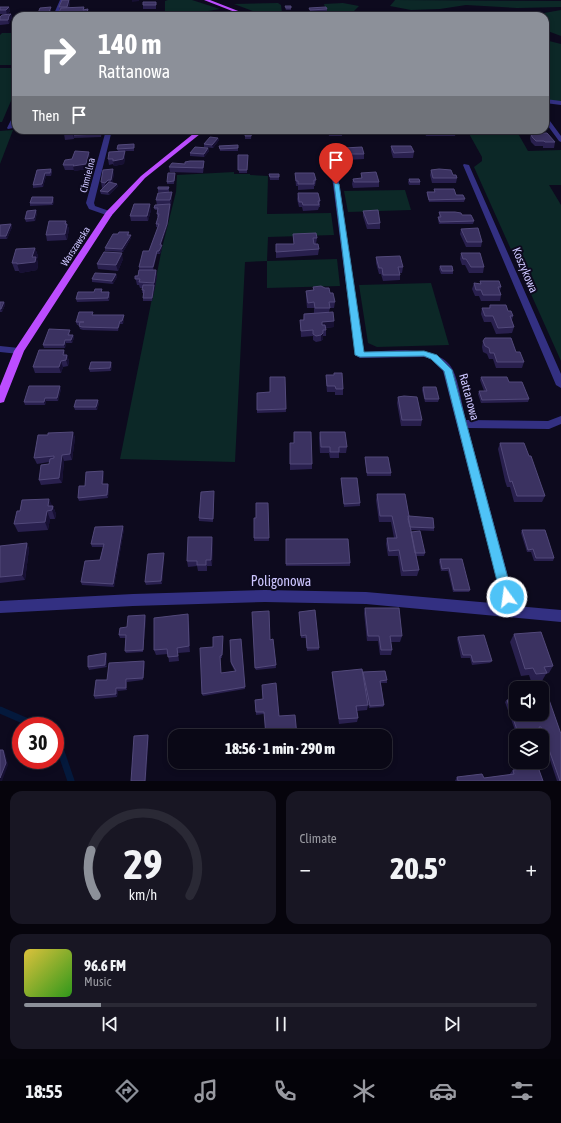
<!DOCTYPE html>
<html lang="en">
<head>
<meta charset="utf-8">
<style>
  :root { --surface:#0a0816; --page:#181623; --text:#f1f3f6; --muted:#999aa1; --line:#2a2935; --accent:#8c9099 }
  body { margin:0; font-family:"Asap Condensed",sans-serif; background:var(--page); color:var(--text); height:100vh; display:flex; flex-direction:column; font-size:15px; white-space:nowrap }
  * { box-sizing:border-box; margin:0 }
  p { font-size:13px; color:var(--muted) }
  .icon { flex:none; width:22px; height:22px; fill:none; stroke:currentColor; stroke-width:2; stroke-linecap:round; stroke-linejoin:round }
  .map { position:relative; height:781px; overflow:hidden }
  .sheet { display:flex; flex-direction:column; gap:10px; padding:10px; background:#06040c; flex:1 }
  .sheet>* { flex:none }
  .hud { position:absolute; left:12px; top:12px; width:537px; height:122px; border-radius:12px; box-shadow:0 2px 6px #0003,0 0 0 1px var(--line); background:#8c9099; color:#fff; overflow:hidden }
  .controls { position:absolute; left:509px; top:681px; display:grid; gap:8px }
  .controls a { display:grid; place-items:center; width:40px; height:40px; border-radius:8px; background:var(--surface); box-shadow:0 2px 6px #0003,0 0 0 1px var(--line); font-size:20px }
  .speed { position:absolute; left:12px; top:717px; display:flex; gap:8px; font-size:20px; font-weight:700; text-align:center }
  .speed>* { display:grid; place-content:center; width:52px; height:52px; border-radius:50%; background:var(--surface); box-shadow:0 2px 6px #0003,0 0 0 1px var(--line); line-height:1 }
  .speed .limit { border:6px solid #d22; background:#fff; color:#111 }
  .pin { position:absolute; display:grid; place-items:center; width:34px; height:34px; color:#fff; margin:-41px -17px; border-radius:50% 50% 50% 0; rotate:-45deg; box-shadow:0 0 4px #0007 }
  .pin .icon { rotate:45deg }
  .me { position:absolute; width:44px; margin:-22px; rotate:346deg; stroke-linejoin:round; filter:drop-shadow(0 0 3px #0008) }
  .turn { display:flex; align-items:center; gap:14px; height:84px; padding:0 20px; font-size:18px }
  .turn .icon { width:52px; height:52px; stroke-width:2.5 }
  .turn b { display:block; font-size:28px; line-height:34px }
  .then { display:flex; align-items:center; height:38px; padding:0 20px; background:#0003; gap:8px; font-size:15px }
  .big { font-size:30px; font-weight:800; line-height:1.1 }
  .sheet .tile { flex:1; display:flex; flex-direction:column; justify-content:center; gap:6px; min-width:0; padding:0 14px; border-radius:12px; background:var(--page) }
  .sheet .dial { align-items:center; gap:0 }
  .dial svg { height:104px; overflow:visible; fill:none; stroke:var(--line); stroke-width:7; stroke-linecap:round; text-anchor:middle }
  .dial text { fill:var(--text); stroke:none }
  .song { display:flex; align-items:center; gap:12px }
  .cover { width:48px; height:48px; border-radius:6px; background:linear-gradient(135deg,hsl(50 70% 55%),hsl(110 70% 35%)) }
  .played { height:4px; border-radius:2px; background:linear-gradient(90deg,var(--accent) 15%,var(--line) 15%) }
  .keys { display:flex; justify-content:space-around; direction:ltr }
  .heat { display:flex; justify-content:space-between; align-items:center; font-size:22px; direction:ltr }
  .sheet .tiles { flex:1; display:grid; gap:10px; grid-template-columns:1fr 1fr }
  .tile:last-child { grid-column:span 2 }
  .trip { position:absolute; left:168px; top:729px; width:224px; height:40px; border-radius:12px; background:var(--surface); box-shadow:0 2px 6px #0003,0 0 0 1px var(--line); font-weight:800; line-height:40px; text-align:center }
  .dock { display:flex; height:64px; justify-content:space-around; align-items:center; background:#040309; color:var(--muted) }
  .dock .icon { width:28px; height:28px }
  .dock .current { color:var(--accent) }
  .dock b { font-size:18px; color:var(--text) }
  .map>svg:first-child { display:block }
</style>
</head>
<body>
<div class="map">
<svg width="561" height="781" viewBox="0 0 561 781">
  <rect width="100%" height="100%" fill="#0d0a1e"/>
  <path fill="#0c2827" d="M168,0H192L220,9L191,14L192,16H165V1Z
    M395,0L561,1V7L517,8L466,5L440,9L411,10L390,6Z
    M278,3L281,5L282,13H327L324,4L343,3L359,6L349,16H258L255,14L258,13L234,4Z
    M561,10V36L545,30V16H527Z
    M2,33H16V65H0V35Z
    M545,40L561,44V102L545,99Z
    M0,68H16V89L2,122H0Z
    M13,130L0,164V131Z
    M467,130H516L528,151L561,150V185H549L561,205V361L474,167L482,161V157Z
    M234,172V174H250V175L268,176L267,214L331,213L334,235L268,237L267,261L337,259L340,286L267,288V261L245,262L235,462L120,459L162,248L176,192L177,175Z
    M405,190L411,210L348,212L344,191Z
    M431,283L449,345L377,347L368,343L359,285Z"/>
  <g fill="none" stroke-linecap="round" stroke-linejoin="round">
    <path stroke="#04193c" stroke-width="7" d="M0,710L37,726
      M55,734L71,781"/>
    <path fill="#333082" fill-rule="evenodd" d="M60,0H64L57,16H53Z
      M545,99L561,101V105L545,103Z
      M16,114V122L13,128L8,129L7,128L13,116Z
      M545,116L547,117L561,136V142L559,141L545,122Z
      M106,130H112L94,203L95,206L112,212V216H109L89,209L86,203Z
      M464,164L469,165L561,374V388L556,385L463,165Z
      M334,167L337,169L364,352C389,351 440,343 453,370C459,383 462,406 466,420L548,421L561,416V424L549,429L468,428L516,606L561,610V622L366,604L265,602L133,606L0,613V601L133,594L265,590L366,592L503,604L443,371L431,359L424,357L360,358L355,355L331,169Z
      M0,346L19,348L24,351L19,354L0,352Z"/>
    <path fill="#bc4dff" fill-rule="evenodd" d="M204,0H210L251,16H245Z
      M198,130H205L145,178L112,215L24,351L5,399L4,402L0,403V386L14,351L106,212L141,176Z"/>
  </g>
  <path fill="#29204e" d="M156,2V9H143V5Z
    M70,3L69,8L88,9L89,14L88,16H60L59,12L60,10L59,7Z
    M291,6V10H286L285,8Z
    M0,7H9L10,11L8,14H11L12,18L10,21L9,24L0,25V20L5,14H0Z
    M309,8L327,9V12H310Z
    M51,10L50,14L39,15L38,13Z
    M66,130H102L101,137L74,138V139L65,140L64,134Z
    M111,130H137L136,131H128V134H111Z
    M158,130H171V133L159,134Z
    M225,130H238L237,132L225,131Z
    M254,130H267V133H254Z
    M328,130H342V136H329Z
    M370,130H385V135H372Z
    M424,130H455L456,131L455,136H426Z
    M252,132L251,139H245V136Z
    M531,133L555,142L554,148H543V146H535L531,142L530,138Z
    M218,138L219,140L213,148L204,147V144Z
    M134,144V151H125V156L124,164L114,166L113,164L109,165L108,159L118,151L117,149Z
    M238,145V151H220L219,146Z
    M391,146L414,152L413,158H393L391,151Z
    M208,148L209,151L204,157L190,156V153Z
    M344,148L364,154V159L346,160L344,153Z
    M238,155L248,158L247,173H239Z
    M90,157L87,169L74,171V170H65L63,165L72,159Z
    M204,161V166L203,173L170,172L169,167Z
    M51,169L52,172L51,176H46L43,187L33,188V185L37,170Z
    M431,170L453,175L457,178L456,183H432L430,175Z
    M295,173L316,180L315,186H314V189L298,190V186H296Z
    M361,173L379,182V187L353,188L352,184L353,179H361Z
    M114,174L112,183L117,184L118,186L109,195L101,194L100,191L103,188H102L101,182Z
    M269,174L279,177V180H270Z
    M175,176L174,184H167V182Z
    M409,179L420,182V185H409L408,182Z
    M169,187V192H158V189Z
    M434,189L456,195L465,199L464,202H429L427,195V192H434Z
    M172,192V197L167,227L161,245L162,248L160,254H157L153,270H139V267L149,251L158,227H156V224L158,217H157V214L158,210H155L154,208L157,205L156,200Z
    M298,193L320,201V207H319L318,210L303,211L302,207H299L297,199Z
    M54,200L53,205L30,206V203Z
    M151,210L148,221H131L130,216Z
    M363,211L380,223V229H367L363,216Z
    M439,212L462,215L474,221L473,224H439L438,220V217H439Z
    M37,213L35,221L26,222L25,219Z
    M11,224L12,227L7,239H0V225Z
    M67,224L69,229L67,240L47,241L46,235Z
    M461,229L482,242L481,247H466L460,234Z
    M129,232V235L131,238L123,252L105,251V248L118,234Z
    M293,234L317,238L316,244L319,249L318,255L276,258V244H294Z
    M35,248L38,256L37,259L38,265L37,270L20,273L19,271H15L12,263Z
    M461,253L484,267L483,273H469L465,265H462L460,259Z
    M376,257L403,267L402,273H400V280L383,281L381,274H379L376,263Z
    M123,259L118,271L98,269L97,264Z
    M440,266L453,271V274H441L439,269Z
    M156,270L157,276L152,301H143V298L144,293H142V288H140L139,285H137L135,276Z
    M116,274L117,277L113,284L92,282V279Z
    M480,281L501,287L500,291L501,295L500,301H481L479,296H475L472,289L474,283L480,284Z
    M313,287L330,293L335,302L334,308H330L329,312L334,321V327L326,328V336H323V339L321,341L316,342L313,340V336L301,337L300,320H303L304,314L314,313V308H307L306,297V291H313Z
    M102,289V292H109L110,295L109,301L77,302L76,299Z
    M0,302H4L5,305L2,312H0Z
    M490,305L508,311L513,316L512,320L514,327L512,333L496,334L491,322H484L481,314L482,308H489Z
    M93,315H124V318L123,324H120L118,331L83,330L80,329L79,326V325H77L76,322Z
    M70,333V335H73L74,338L72,343H66L65,348H44L43,345Z
    M483,341L516,352L524,362L522,368H496L493,359H489L487,354L483,352L482,347Z
    M66,355H67L69,361L68,366L63,367L61,373H35L33,367Z
    M112,365L111,371L90,372L89,369Z
    M334,373L343,389V395H335V392H327L326,381V375H334Z
    M285,377L286,412L257,413V393L270,392Z
    M481,377L509,382L529,399L528,402L481,403L478,394L479,391H484L480,380Z
    M423,387L439,399L438,402H425L422,390Z
    M61,389L58,401H46L45,405H25L24,402Z
    M398,397L422,420L421,426H401L397,403Z
    M99,403L97,410H75L74,407Z
    M73,432L75,438L72,460L64,461L62,483L41,485L39,480L49,464V462L37,464L34,458Z
    M320,432L347,447L346,453H339V458H330L329,453H320L319,438Z
    M500,443L529,456L545,496L542,502H514L510,487H507L505,481L498,449Z
    M290,449L312,464V469L290,470Z
    M365,457L391,473V476H367L365,460Z
    M104,474L103,484H108L109,487L108,498L79,501L78,498L85,486Z
    M341,478L360,503V506L344,507L341,481Z
    M214,494L213,522L199,521V518Z
    M377,494H405L409,516L434,528V531L410,530L411,532L425,553L424,556H416L419,570L417,576H401L398,556H388L386,544L387,538H394L391,522H379L376,500Z
    M268,503L269,541H254V518H256Z
    M52,506H53L56,514L55,519H50L48,530L18,532L14,524Z
    M124,529L114,587L82,585L81,582L100,560L103,547H92L91,544Z
    M522,530L554,558L553,561H534L531,552H527L521,533Z
    M286,539L350,563V566H286Z
    M213,542L212,566H207V571H198L197,566L188,567L187,561Z
    M27,543L29,549L25,580L0,583V546Z
    M164,556L162,584L146,585L145,582Z
    M440,559L470,590L469,592H453L448,571H441L439,562Z
    M365,608L402,636L400,642H391L392,650L391,655H380L378,641H367L364,613Z
    M299,612L319,648V650L307,651L306,638H301Z
    M188,614L189,620L190,652L178,653L179,661L169,662L168,654L156,655L154,650Z
    M145,615L146,618L143,652L126,653L125,651L126,638H120L119,635L127,627Z
    M514,634L553,666L549,673L546,674L542,681H531L529,675L521,676L510,642Z
    M458,637L492,661L490,663L472,665L470,658H461L457,639Z
    M223,639L222,658H220L221,673L235,672L231,664L230,640L241,639L245,689L203,696L202,694L213,647Z
    M273,639L276,668L256,670L255,668Z
    M106,653L107,656V667L89,670L88,667Z
    M144,661L145,663L143,680L127,682V690L118,691L117,697L95,699L94,696L107,680Z
    M332,672L362,673L363,672L387,680V683H381L384,705L383,707L369,708L364,686L368,705L367,710L357,711L358,718L357,722L339,724L332,677Z
    M255,700L279,716L264,714L256,715Z
    M507,700L542,714L561,781H557L542,736H517L505,702Z
    M513,770L543,781H455L457,777L484,778L509,775Z"/>
  <path fill="#171033" d="M69,0L70,3L67,11V7Z
    M132,0H139V1L132,2Z
    M9,7L10,11L7,15L6,10Z
    M11,14L12,18L10,21L9,24L8,20L9,16Z
    M74,130H76L74,135V139L73,134Z
    M218,138L219,140L213,148L212,145Z
    M208,148L209,151L204,157V154Z
    M125,151V156L124,164L114,166L113,161Z
    M89,152L90,157L87,169L74,171L73,166Z
    M204,161V166L203,173V168Z
    M113,169L114,174L112,185L111,180Z
    M45,173L46,176L43,187L42,184Z
    M108,180L109,185L106,188L105,183Z
    M117,184L118,186L109,195L108,192Z
    M172,192V197L171,206L170,200Z
    M53,197L54,200L53,205L52,203Z
    M150,204L151,210L148,221L147,216Z
    M170,204L171,207L167,227L160,248V245Z
    M36,210L37,213L35,221L34,218Z
    M66,221L69,229L67,240L65,234Z
    M11,224L12,227L7,239L6,236Z
    M131,235V238L123,252L122,249Z
    M162,245V248L160,254L159,251Z
    M35,248L38,256L37,259L38,265L37,270L20,273L17,264L32,257Z
    M157,251V254L153,270V267Z
    M122,253L123,259L118,271L116,265Z
    M156,270L157,276L155,288L154,283Z
    M116,274L117,277L113,284L112,281Z
    M154,285L155,288L152,301V298Z
    M109,292L110,295L109,301L108,298Z
    M4,302L5,305L2,312L1,309Z
    M124,315V318L123,324L122,321Z
    M120,321V324L118,331V328Z
    M334,321V327L321,328L322,322Z
    M70,330V333L68,338V335Z
    M323,333V339L321,341V335Z
    M73,335L74,338L72,343L71,340Z
    M65,340L66,343L65,348L64,345Z
    M64,350L66,356L64,361L63,355Z
    M67,355L69,361L68,366L66,360Z
    M61,361L63,367L61,373L59,367Z
    M111,362L112,365L111,371L110,368Z
    M60,386L61,389L58,401L57,398Z
    M45,398L46,401L45,405L44,402Z
    M98,400L99,403L97,410L96,407Z
    M73,432L75,438L72,460L70,454Z
    M62,455L64,461L62,483L59,478Z
    M103,471L104,474L103,487L102,484Z
    M108,484L109,487L108,498L107,495Z
    M49,499L53,507L48,506Z
    M53,506L56,514L55,519L52,510Z
    M47,511L50,519L48,530L45,522Z
    M123,526L124,529L114,587L113,584Z
    M212,537L213,542L212,566L211,560Z
    M27,543L29,549L25,580L22,575Z
    M164,553V556L162,584L161,581Z
    M188,614L189,620L190,652L189,646Z
    M145,615L146,618L143,652V650Z
    M106,653L107,656V667L105,665Z
    M144,661L145,663L143,680V678Z
    M126,679L127,682V690L126,688Z
    M116,688L118,691L117,697L116,694Z
    M148,735L149,737L146,781H145Z
    M3,750L5,752L8,765L2,781H0Z"/>
  <path fill="#3b3261" stroke="#52497a" d="M62,0H69L67,7H59Z
    M143,2H156V5H143Z
    M285,6H291V8H286Z
    M0,7H9L6,10H0Z
    M51,7L49,12L38,13L40,8Z
    M84,7L83,10L88,9L87,12H59L61,8Z
    M326,7L327,9L310,10L309,8Z
    M225,12L229,14L225,15L220,13Z
    M11,14L9,16L8,20H0V17L2,15Z
    M141,14H148V16H141Z
    M66,130H74L73,134H64Z
    M75,130H101L100,134L74,135Z
    M111,130H128V131L111,132Z
    M254,130H267V131H254Z
    M330,130H342V131H330Z
    M427,130H455L456,131H427Z
    M246,132H252L251,136H245Z
    M531,133H547L555,142H545L544,141H536L532,137Z
    M210,137L218,138L212,145L204,144Z
    M134,144V148L117,149L118,145Z
    M238,145V148L220,149L219,146Z
    M391,146H411L414,152L394,153Z
    M195,147L208,148L204,154L190,153Z
    M362,147L364,154H346L344,148Z
    M75,151L89,152L86,164L73,166L74,165H63L65,160L72,159Z
    M125,151L123,159L113,161V159H108L109,152Z
    M238,155H248L247,170H238Z
    M190,161H204L203,168L169,167L172,163L185,164V162Z
    M51,169L50,173H45L42,184L33,185L37,170Z
    M113,169L111,180H108L105,183L101,182L103,170Z
    M439,169L451,170L453,175H456L457,178H433L431,170Z
    M376,172L379,182H354L353,179L362,178L361,173Z
    M168,173H175L174,181L167,182Z
    M295,173H314L316,180H314V184H298V181H296Z
    M269,174H279V177H270Z
    M409,179H419L420,182H410Z
    M109,182L117,184L108,192L100,191Z
    M158,187H169L168,189H158Z
    M434,189H454L456,195H463L465,199L429,200L427,192H435Z
    M172,192L170,200H156L158,193Z
    M298,193H318L320,201H318L319,205H303L302,202H299Z
    M32,197H53L52,203H30Z
    M134,204H150L147,216H130Z
    M170,204L167,224L160,245H162L159,251H157L153,267H139L143,251H149L159,224H156L159,214H157L158,208H154L155,205Z
    M36,210L34,218L25,219L27,211Z
    M378,210L380,223L368,224L363,211Z
    M439,212H455L461,213L462,215H471L474,221L440,222L438,217H441Z
    M49,221H66L65,224H67L65,234L46,235Z
    M11,224L6,236H0V225Z
    M478,228L482,242H467L461,229Z
    M119,232H129L127,235H131L122,249L105,248L113,234H118Z
    M316,233L317,238H313L314,244H318L319,249L276,252V244H294L293,234Z
    M35,248L32,257H36L35,262L17,264V263H12L16,249Z
    M104,252L122,253L116,265L97,264Z
    M461,253H480L484,267H471L466,259H463Z
    M400,256L403,267H398L400,275H383L382,268H379L376,257Z
    M440,266H452L453,271H442Z
    M139,270H156L154,283L139,282L140,279H135V276H138Z
    M95,273L116,274L112,281L92,279Z
    M480,281H499L501,287H498L501,295H483L481,290H476L474,283L481,284Z
    M143,285H154L152,298H143L144,290H142Z
    M321,286L325,288H329L330,293H333L335,302H329L330,308H315L314,302L308,303L306,291L314,290L313,287Z
    M95,289H102L101,292H109L108,298L76,299L78,292H94Z
    M0,302H4L1,309H0Z
    M490,305H506L508,311H511L513,316H510L514,327L498,328L493,316H485L482,308H490Z
    M79,312H93L92,315H124L122,321H120L118,328L82,327L79,326L80,322H84H76Z
    M333,312L334,321L322,322V325H325L326,330H323V333L321,335L316,336L313,334V330L301,331L300,320H304V314Z
    M49,329L70,330L68,335H73L71,340H65L64,345H43Z
    M485,338H511L516,352H520L524,362H497L494,353H490L489,348L485,346L483,341Z
    M39,350H64L63,355H67L66,360L61,361L59,367H33Z
    M91,362H111L110,368L89,369Z
    M334,373H342L343,389H336L335,386H327L326,375H334Z
    M270,377H285L286,409L257,410V393L270,392Z
    M481,377H507L509,382H522L529,399L482,400L479,391H487Z
    M29,386H60L57,398H45L44,402H24Z
    M423,387H436L439,399H425Z
    M404,396L417,397L422,420H402L398,397Z
    M76,400H98L96,407H74Z
    M73,432L70,454L62,455L59,478L39,480L41,465L49,464L50,459L54,458V456L34,458L38,435H48V433Z
    M294,432H311L312,464H290V443H294Z
    M320,432H345L347,447H339V452H330V447H321Z
    M500,443H524L529,456H531L545,496H517L512,481L510,482L508,475Z
    M365,457H388L391,473H367Z
    M103,471L102,484H108L107,495L78,498L79,486H85L86,472Z
    M341,478H357L360,503L344,504Z
    M214,491L213,519L199,518L201,492Z
    M377,494H405L409,516H408L419,570L403,571L399,550L389,551L387,538H397L392,516H380Z
    M49,499L48,506H53L52,510L47,511L45,522L14,524L17,511H20L22,500Z
    M256,503H268L269,538H254V518H256Z
    M409,516L433,518L434,528L410,527L408,519Z
    M123,526L113,584L81,582L85,561L100,560L104,544H91L95,527Z
    M522,530H545L554,558H536L533,549L528,550Z
    M420,531L425,553H415L411,532Z
    M188,537H212L211,560H206V565H197V561H187Z
    M286,539H348L350,563L286,564Z
    M27,543L22,575L0,577V546Z
    M164,553L161,581L145,582L148,554Z
    M440,559H462L470,590H454L449,568L442,569Z
    M365,608H399L402,636H390L392,650H381L379,636H368Z
    M315,610L319,648H307L306,635L301,636L299,612Z
    M269,611L270,640L273,639L276,665L255,668L252,612Z
    M188,614L189,646L177,648L178,656L168,657L167,649L154,650V618Z
    M145,615L143,650L125,651L126,635H119L120,628L127,627L128,616Z
    M541,632L553,666L544,667L547,673L536,674L533,668L525,669L514,634Z
    M484,635L492,661L473,662L471,655H463L458,637Z
    M223,636L222,655L220,656L221,673L236,671L231,662L230,640L241,639L245,687L202,694L200,648L213,647V637Z
    M106,653L105,665L88,667V656Z
    M144,661L143,678L126,679V688H116V694L94,696L96,680H107L109,663Z
    M362,669L368,705L356,706L358,718L339,719L332,672Z
    M385,671L387,680L380,681L384,705L370,706L363,672Z
    M276,683L279,716L295,715L297,736H266L264,712H256L255,700L263,699L262,685Z
    M547,694L561,734V781H560L541,727H539L542,736H519L507,700L516,699V714H542V695Z
    M148,735L145,781H131L134,736Z
    M0,750H3L6,763L0,778Z
    M538,767L543,781H458L457,777L482,774L484,778L514,774L513,770Z"/>
  <path fill="#4fc3f7" stroke="#337fa1" d="M334,183L339,184L364,352L424,351L437,355L452,370L513,597L511,601L507,603L503,601L501,597L444,371L431,359L424,356L360,357L355,355Z"/>
  <g text-anchor="middle" stroke-width="4" stroke-linejoin="round" paint-order="stroke">
    <g font-size="10" fill="#cdc6ff" stroke="#0d0a1e">
      <text transform="translate(87 175) rotate(-76)" y="4">Chmielna</text>
      <text transform="translate(75 246) rotate(-57)" y="4">Warszawska</text>
    </g>
    <g font-size="12" fill="#cdc6ff" stroke="#0d0a1e">
      <text transform="translate(525 270) rotate(67)" y="4">Koszykowa</text>
      <text transform="translate(469 397) rotate(75)" y="4">Rattanowa</text>
    </g>
    <g font-size="14" fill="#cdc6ff" stroke="#0d0a1e">
      <text x="281" y="586">Poligonowa</text>
    </g>
  </g>
</svg>
<div class="controls">
<a><svg class="icon" aria-label="sound" viewBox="0 0 24 24"><path d="M4 9h4l5-4v14l-5-4H4zM17 9q2 3 0 6"/></svg></a>
<a><svg class="icon" aria-label="layers" viewBox="0 0 24 24"><path d="M12 4l9 5-9 5-9-5zM3 14l9 5 9-5"/></svg></a>
</div>
<div class="speed"><div class="limit">30</div></div>
<div class="pin" style="left:336px;top:184px;background:#d93025"><svg class="icon" aria-label="arrive" viewBox="0 0 24 24"><path d="M6 21V4h12l-3 4 3 4H6"/></svg></div>
<svg class="me" style="left:507px;top:597px" viewBox="-20 -20 40 40"><circle r="17" fill="#4fc3f7" stroke="#fff" stroke-width="3"/><path d="M0-11L8 9 0 5-8 9z" fill="#fff"/></svg>
<div class="trip">18:56 · 1 min · 290 m</div>
<div class="hud">
<div class="turn"><svg class="icon" aria-label="right" viewBox="0 0 24 24"><path d="M7 20v-9h11M14 6l5 5-5 5"/></svg><div><b>140 m</b>Rattanowa</div></div>
<div class="then">Then<svg class="icon" aria-label="arrive" viewBox="0 0 24 24"><path d="M6 21V4h12l-3 4 3 4H6"/></svg></div>
</div>
</div>
<section class="sheet">
<div class="tiles">
<div class="tile dial"><svg viewBox="0 0 100 80">
<path d="M14 69A42 42 0 1 1 86 69"/>
<path d="M14 69A42 42 0 0 1 10 34" stroke="#8c9099"/>
<text x="50" y="56" font-size="32" font-weight="700">29</text>
<text x="50" y="72" font-size="11">km/h</text>
</svg></div>
<div class="tile"><p>Climate</p>
<div class="heat"><a>−</a><b class="big">20.5°</b><a>+</a></div>
</div>
<div class="tile">
<div class="song"><i class="cover"></i><div><b>96.6 FM</b><p>Music</p></div></div>
<div class="played"></div>
<div class="keys"><svg class="icon" aria-label="previous" viewBox="0 0 24 24"><path d="M18 5L8 12l10 7zM5 5v14"/></svg><svg class="icon" aria-label="pause" viewBox="0 0 24 24"><path d="M8 5v14M16 5v14"/></svg><svg class="icon" aria-label="next" viewBox="0 0 24 24"><path d="M6 5l10 7-10 7zM19 5v14"/></svg></div>
</div>
</div>
</section>
<nav class="dock">
<b>18:55</b>
<svg class="icon current" aria-label="directions" viewBox="0 0 24 24"><path d="M12 3l9 9-9 9-9-9zM9 14v-3h6M13 9l2 2-2 2"/></svg>
<svg class="icon" aria-label="music" viewBox="0 0 24 24"><path d="M9 18V5l10-2v13"/><circle cx="6" cy="18" r="3"/><circle cx="16" cy="16" r="3"/></svg>
<svg class="icon" aria-label="phone" viewBox="0 0 24 24"><path d="M5 4h4l2 5-3 2q2 4 5 5l2-3 5 2v4C11 20 4 13 5 4z"/></svg>
<svg class="icon" aria-label="climate" viewBox="0 0 24 24"><path d="M12 3v18M4 7l16 10M4 17L20 7"/></svg>
<svg class="icon" aria-label="car" viewBox="0 0 24 24"><path d="M5 17H2v-5l4-1 3-4h7l3 4 3 1v5h-3M9 17h6M6 11h13"/><circle cx="7" cy="17" r="2"/><circle cx="17" cy="17" r="2"/></svg>
<svg class="icon" aria-label="filters" viewBox="0 0 24 24"><path d="M4 7h16M4 17h16"/><circle cx="9" cy="7" r="2"/><circle cx="15" cy="17" r="2"/></svg>
</nav>
</body>
</html>
